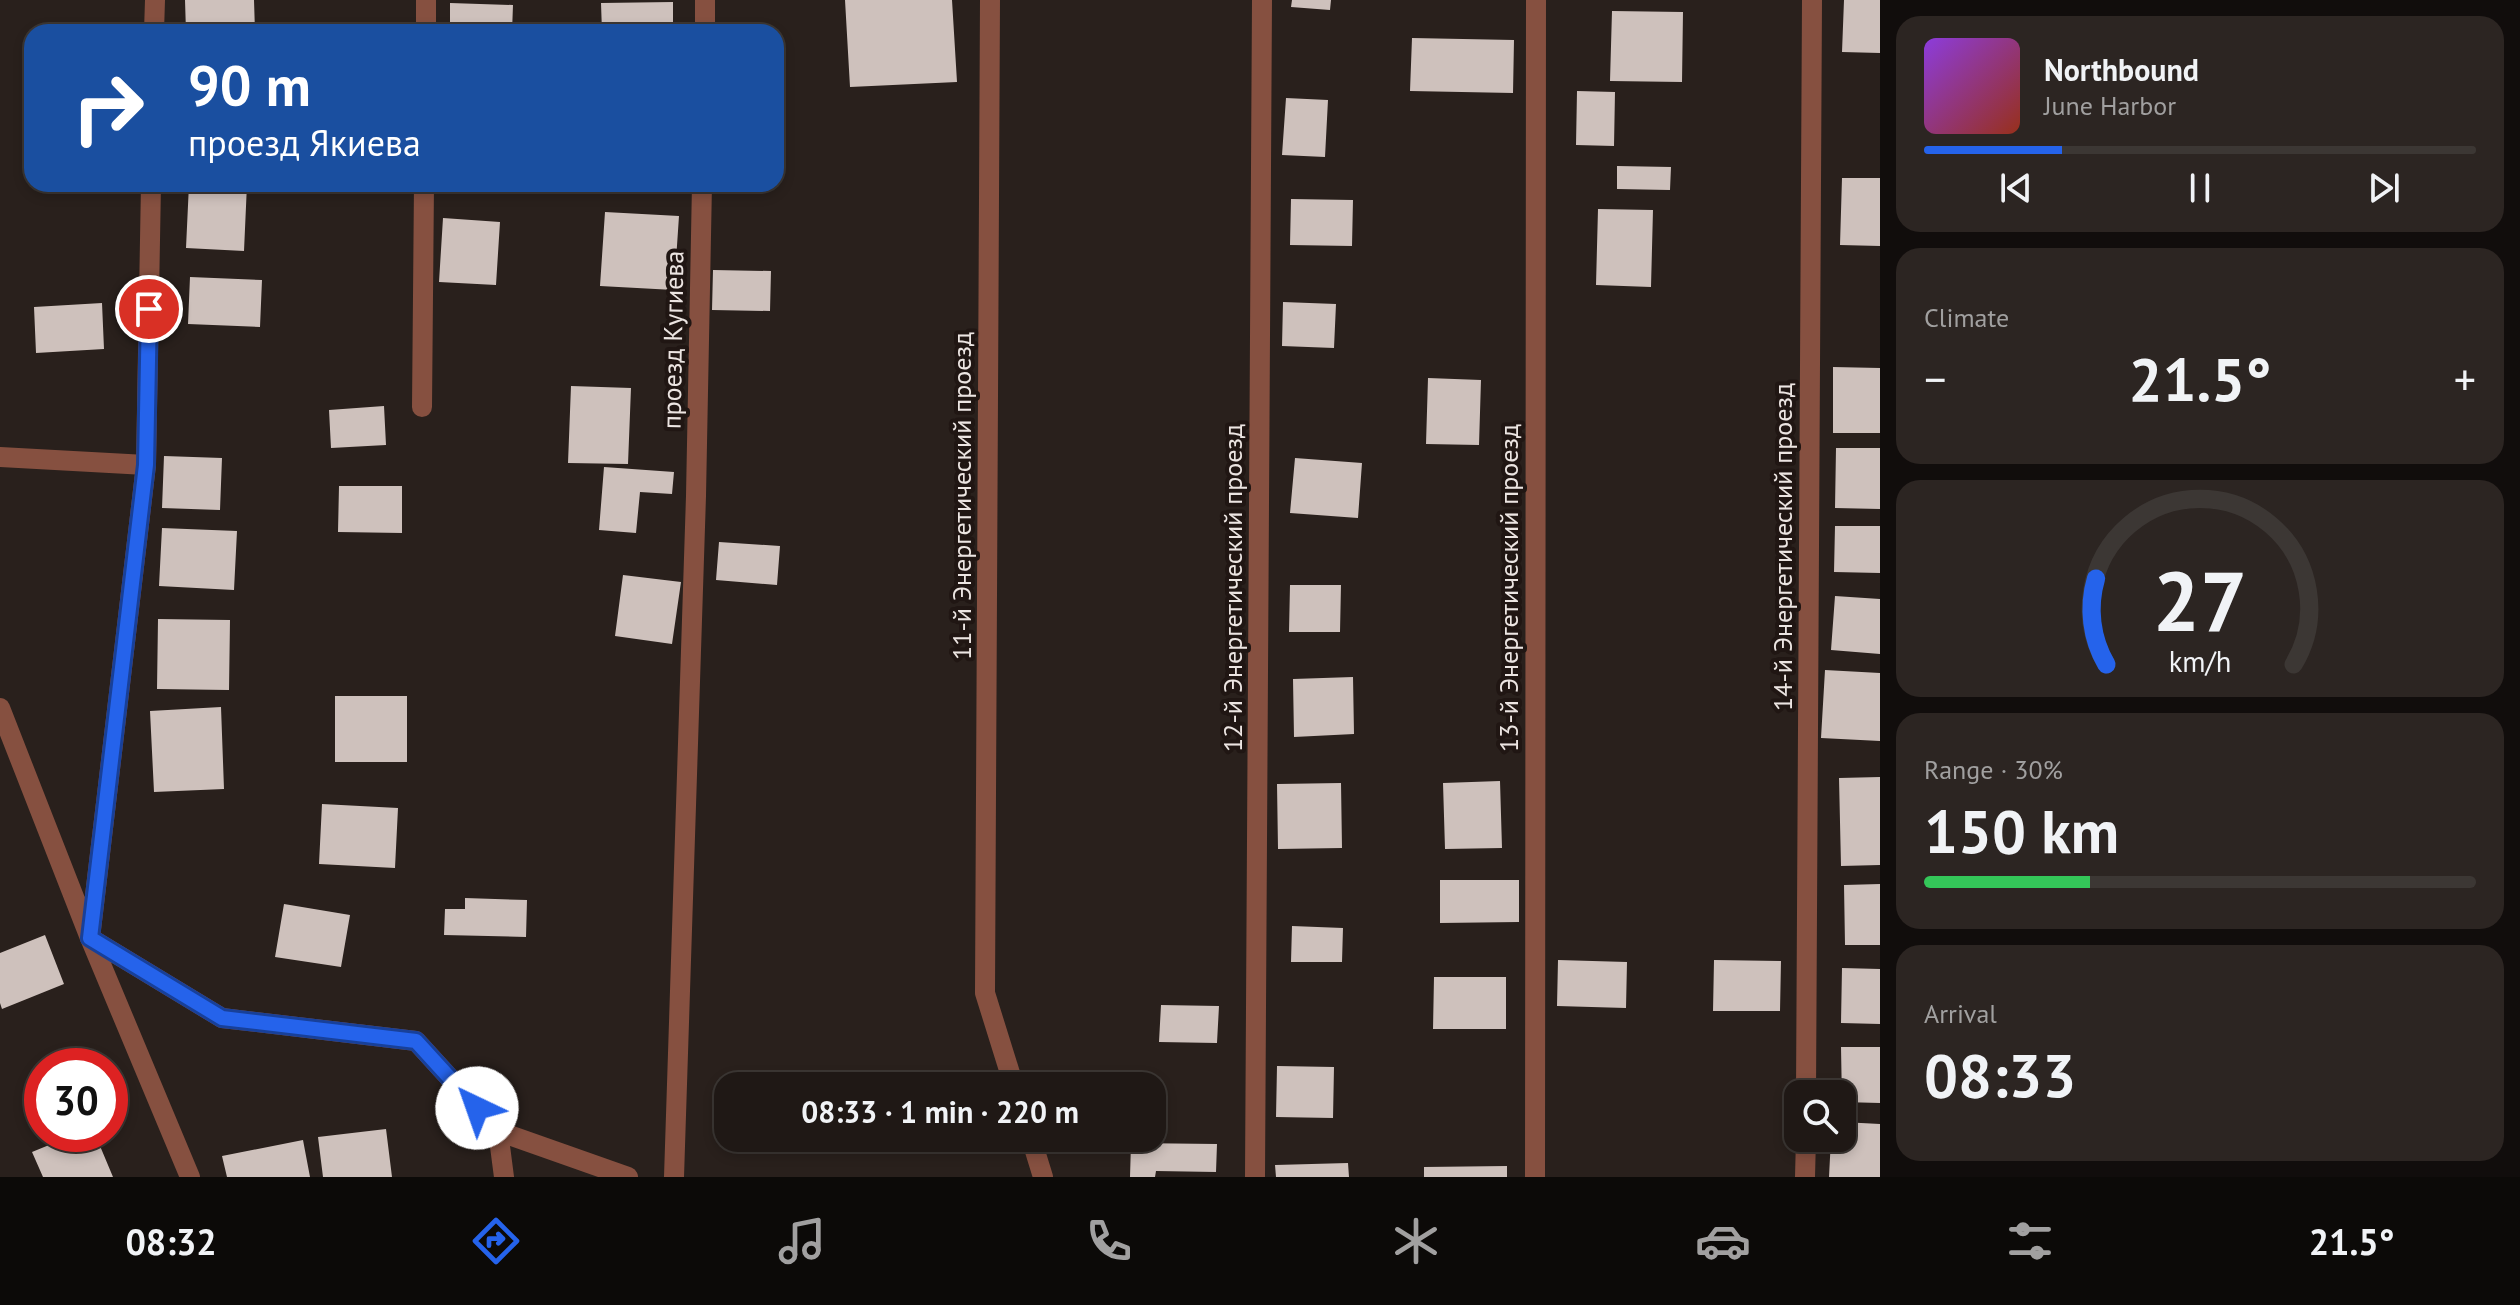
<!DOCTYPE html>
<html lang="en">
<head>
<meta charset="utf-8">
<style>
  :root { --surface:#1f1815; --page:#2c2522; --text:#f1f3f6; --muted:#a1a0a0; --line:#3c3734; --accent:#2563eb }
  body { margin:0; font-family:"PT Sans",sans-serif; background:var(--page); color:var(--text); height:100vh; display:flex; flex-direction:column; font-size:30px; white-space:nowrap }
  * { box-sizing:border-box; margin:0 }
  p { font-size:26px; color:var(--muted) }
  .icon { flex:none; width:44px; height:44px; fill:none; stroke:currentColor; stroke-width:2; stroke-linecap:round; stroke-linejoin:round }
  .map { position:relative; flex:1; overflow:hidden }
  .details { display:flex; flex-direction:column; gap:16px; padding:16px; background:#110d0c; width:640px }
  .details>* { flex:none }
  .hud { position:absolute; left:24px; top:24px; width:760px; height:168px; border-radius:24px; box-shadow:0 4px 12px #0003,0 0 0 2px var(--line); background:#1a4fa0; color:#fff; overflow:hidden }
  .buttons { position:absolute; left:1784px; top:1080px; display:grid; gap:16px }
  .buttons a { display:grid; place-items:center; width:72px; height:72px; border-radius:16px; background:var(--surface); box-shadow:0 4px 12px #0003,0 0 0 2px var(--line); font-size:40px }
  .speed { position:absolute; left:24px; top:1048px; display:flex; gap:16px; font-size:40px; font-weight:700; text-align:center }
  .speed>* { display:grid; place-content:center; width:104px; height:104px; border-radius:50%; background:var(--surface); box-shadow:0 4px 12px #0003,0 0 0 2px var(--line); line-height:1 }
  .speed .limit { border:12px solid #d22; background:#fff; color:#111 }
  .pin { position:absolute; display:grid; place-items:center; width:68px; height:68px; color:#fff; margin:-34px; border:4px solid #fff; border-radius:50%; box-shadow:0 2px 8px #0007 }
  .me { position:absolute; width:88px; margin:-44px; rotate:318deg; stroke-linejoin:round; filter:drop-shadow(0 0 6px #0008) }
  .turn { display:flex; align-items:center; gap:28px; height:168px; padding:0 32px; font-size:36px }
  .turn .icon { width:104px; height:104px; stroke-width:2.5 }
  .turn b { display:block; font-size:56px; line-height:68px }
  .big { font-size:60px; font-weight:700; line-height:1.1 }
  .details .tile { flex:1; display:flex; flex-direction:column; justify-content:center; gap:12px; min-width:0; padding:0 28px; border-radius:24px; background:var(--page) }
  .details .dial { align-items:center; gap:0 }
  .dial svg { height:208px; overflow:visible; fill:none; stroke:var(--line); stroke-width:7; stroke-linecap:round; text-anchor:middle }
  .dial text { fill:var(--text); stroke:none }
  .song { display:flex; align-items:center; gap:24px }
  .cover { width:96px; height:96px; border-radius:12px; background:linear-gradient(135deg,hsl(270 70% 55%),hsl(10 70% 35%)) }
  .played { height:8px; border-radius:4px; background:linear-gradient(90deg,var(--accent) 25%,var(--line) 25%) }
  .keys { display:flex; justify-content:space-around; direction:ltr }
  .heat { display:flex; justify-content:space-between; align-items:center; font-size:44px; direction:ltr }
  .charge { height:12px; border-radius:6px; background:linear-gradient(90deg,#34c759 30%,var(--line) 0) }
  .trip { position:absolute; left:714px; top:1072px; width:452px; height:80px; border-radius:24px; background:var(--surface); box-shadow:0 4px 12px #0003,0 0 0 2px var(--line); font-weight:700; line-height:80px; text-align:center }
  .tabs { display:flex; height:128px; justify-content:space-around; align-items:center; background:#0c0a08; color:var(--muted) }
  .tabs .icon { width:56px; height:56px }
  .tabs .on { color:var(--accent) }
  .tabs b { font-size:36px; color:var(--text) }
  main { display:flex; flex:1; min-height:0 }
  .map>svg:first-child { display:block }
</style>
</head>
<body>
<main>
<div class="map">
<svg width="1880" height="1177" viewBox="0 0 1880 1177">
  <rect width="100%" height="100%" fill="#29201c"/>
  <path fill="#cec1bc" d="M185,0H254L255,32H186Z
    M845,0H952L957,82L850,87Z
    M1292,0H1331L1330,10L1291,7Z
    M1844,0H1880V53L1842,52Z
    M673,2V32H602L601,3Z
    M450,3L513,5L512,32H450Z
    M1612,11L1683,12L1682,82L1610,81Z
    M1412,38L1514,40L1513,93L1410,91Z
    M1577,91L1615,92L1614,146L1576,145Z
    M1286,98L1328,100L1325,157L1282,155Z
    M1617,166L1671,167L1670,190L1617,189Z
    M1842,178H1880V246L1840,245Z
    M189,184H247L244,251L186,248Z
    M1291,199L1353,200L1352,246L1290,245Z
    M1598,209L1653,210L1651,287L1596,285Z
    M605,212L679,216L674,290L600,286Z
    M443,218L500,222L496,285L439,282Z
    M713,270L771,271L770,311L712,310Z
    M190,277L262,280L260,327L188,324Z
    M1283,302L1336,304L1334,348L1282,346Z
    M102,303L104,349L36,353L34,307Z
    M1833,367L1880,368V433H1833Z
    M1428,378L1481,380L1479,445L1426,444Z
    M571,386L631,388L628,464L568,463Z
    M384,406L386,445L331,448L329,410Z
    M1836,448H1880V509L1835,508Z
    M164,456L222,458L220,510L162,508Z
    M1295,458L1362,463L1358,518L1290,513Z
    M604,467L674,472L672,494L640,492L636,533L599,530Z
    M339,486H402V533L338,532Z
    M1835,526H1880V573L1834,572Z
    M162,528L237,531L234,590L159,586Z
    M719,542L780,546L777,585L716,580Z
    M623,575L681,582L672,644L615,636Z
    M1290,585H1341L1340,632H1289Z
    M1835,596L1880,599V654L1831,650Z
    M158,619L230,620L229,690L157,689Z
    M1825,670L1880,673V741L1821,738Z
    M1353,677L1354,734L1294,737L1293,679Z
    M335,696H407V762H335Z
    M221,707L224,789L154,792L150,711Z
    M1880,777V865L1841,866L1839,778Z
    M1500,781L1502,848L1445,849L1443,783Z
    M1341,783L1342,848L1278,849L1277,784Z
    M322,804L398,808L395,868L319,864Z
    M1440,880H1519V922L1440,923Z
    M1880,884V945H1845L1844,885Z
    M465,898L527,900L526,937L444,935L445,909H465Z
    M284,904L350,915L341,967L275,957Z
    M1292,926L1343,928L1342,962H1291Z
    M45,935L64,984L2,1009L0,1003V953Z
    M1558,960L1627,962L1626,1008L1557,1006Z
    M1714,960L1781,961L1780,1011H1713Z
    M1842,968L1880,969V1024L1841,1023Z
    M1434,977H1506V1029H1433Z
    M1161,1005L1219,1006L1217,1043L1159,1042Z
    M1841,1047H1880V1103L1842,1102Z
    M1277,1066L1334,1067L1333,1118L1276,1117Z
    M42,1084V1128L25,1092Z
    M1842,1122L1880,1124V1177H1829L1831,1138H1842Z
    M386,1129L392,1177H323L318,1137Z
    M76,1134H95L113,1177H43L32,1152Z
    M303,1140L310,1177H227L222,1156Z
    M1131,1143L1217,1144L1216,1172L1156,1171L1155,1177H1130Z
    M1348,1163L1349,1177H1276L1275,1165Z
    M1507,1166V1177H1424V1167Z"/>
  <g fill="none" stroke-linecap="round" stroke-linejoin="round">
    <path stroke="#865040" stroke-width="20" d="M990,0L985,993L1014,1086
      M154,32L155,0
      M426,32V0
      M705,32V0
      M151,184L146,465L90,938L222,1018L416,1041L498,1131L504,1177
      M422,407L424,184
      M0,457L146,465
      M0,708L90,938L190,1177
      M1806,1094L1812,0
      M498,1131L628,1177
      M1031,1138L1043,1177
      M674,1177L696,496L702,184
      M1255,1177L1262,0
      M1535,1177L1536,0
      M1805,1177L1806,1138"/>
  </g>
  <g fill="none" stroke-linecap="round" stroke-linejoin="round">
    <defs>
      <path id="route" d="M149,309L146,465L90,938L222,1018L416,1041L477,1108"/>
    </defs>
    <use href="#route" stroke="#184099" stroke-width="20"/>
    <use href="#route" stroke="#2563eb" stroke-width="14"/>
  </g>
  <g text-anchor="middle" stroke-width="8" stroke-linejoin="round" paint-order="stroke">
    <g font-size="26" fill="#ece5e2" stroke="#201613">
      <text transform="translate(673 340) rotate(-89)" y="9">проезд Кугиева</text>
      <text transform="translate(962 496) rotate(-90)" y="9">11-й Энергетический проезд</text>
      <text transform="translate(1783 547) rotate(-90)" y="9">14-й Энергетический проезд</text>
      <text transform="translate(1233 588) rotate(-90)" y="9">12-й Энергетический проезд</text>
      <text transform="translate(1509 588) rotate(-90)" y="9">13-й Энергетический проезд</text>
    </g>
  </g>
</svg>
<div class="buttons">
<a><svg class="icon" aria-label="search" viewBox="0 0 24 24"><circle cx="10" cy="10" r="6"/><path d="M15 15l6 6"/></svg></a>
</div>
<div class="speed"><div class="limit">30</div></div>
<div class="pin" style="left:149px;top:309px;background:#d93025"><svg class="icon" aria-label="arrive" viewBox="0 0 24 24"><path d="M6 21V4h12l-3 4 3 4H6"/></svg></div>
<svg class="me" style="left:477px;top:1108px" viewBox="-20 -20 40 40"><circle r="19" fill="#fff"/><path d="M0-13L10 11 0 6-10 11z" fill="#2563eb"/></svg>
<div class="trip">08:33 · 1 min · 220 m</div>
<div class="hud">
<div class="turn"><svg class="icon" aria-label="right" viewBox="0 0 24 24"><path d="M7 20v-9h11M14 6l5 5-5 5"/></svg><div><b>90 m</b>проезд Якиева</div></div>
</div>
</div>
<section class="details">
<div class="tile">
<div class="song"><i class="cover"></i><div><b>Northbound</b><p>June Harbor</p></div></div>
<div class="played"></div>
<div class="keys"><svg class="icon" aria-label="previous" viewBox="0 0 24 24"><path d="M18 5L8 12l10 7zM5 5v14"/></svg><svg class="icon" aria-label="pause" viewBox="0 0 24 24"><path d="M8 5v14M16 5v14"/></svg><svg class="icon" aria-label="next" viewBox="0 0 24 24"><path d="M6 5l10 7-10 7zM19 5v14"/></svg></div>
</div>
<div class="tile"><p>Climate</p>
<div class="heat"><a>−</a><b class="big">21.5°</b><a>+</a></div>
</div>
<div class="tile dial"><svg viewBox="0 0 100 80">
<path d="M14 69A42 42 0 1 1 86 69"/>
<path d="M14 69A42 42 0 0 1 10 36" stroke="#2563eb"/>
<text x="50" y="56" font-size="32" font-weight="700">27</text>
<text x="50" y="72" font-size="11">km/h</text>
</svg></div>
<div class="tile"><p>Range · 30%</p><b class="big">150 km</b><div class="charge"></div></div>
<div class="tile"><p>Arrival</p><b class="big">08:33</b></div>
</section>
</main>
<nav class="tabs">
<b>08:32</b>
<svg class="icon on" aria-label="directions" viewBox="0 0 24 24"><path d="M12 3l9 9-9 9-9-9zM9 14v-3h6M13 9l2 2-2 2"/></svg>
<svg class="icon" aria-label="music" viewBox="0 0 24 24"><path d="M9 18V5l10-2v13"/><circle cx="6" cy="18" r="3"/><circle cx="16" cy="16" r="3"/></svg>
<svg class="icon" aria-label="phone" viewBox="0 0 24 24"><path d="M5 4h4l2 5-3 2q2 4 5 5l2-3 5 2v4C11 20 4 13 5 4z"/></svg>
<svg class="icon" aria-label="climate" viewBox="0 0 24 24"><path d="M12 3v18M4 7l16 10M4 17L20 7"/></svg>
<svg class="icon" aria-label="car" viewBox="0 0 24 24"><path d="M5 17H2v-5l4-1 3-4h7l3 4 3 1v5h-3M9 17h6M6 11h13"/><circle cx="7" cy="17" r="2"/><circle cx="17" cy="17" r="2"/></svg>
<svg class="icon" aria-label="filters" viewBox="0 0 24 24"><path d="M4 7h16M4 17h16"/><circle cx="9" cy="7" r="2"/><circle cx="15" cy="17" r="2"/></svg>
<b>21.5°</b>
</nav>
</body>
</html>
